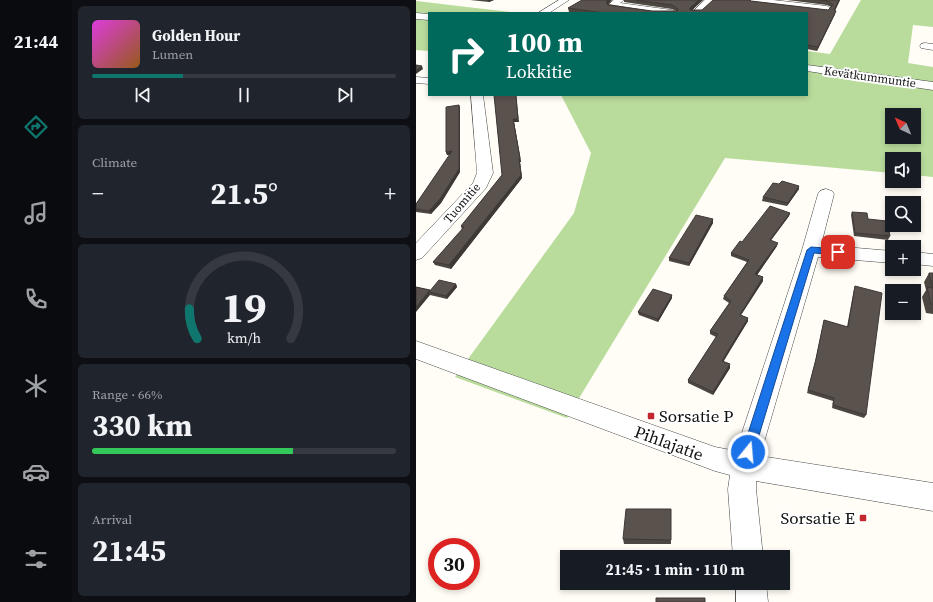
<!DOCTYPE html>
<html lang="en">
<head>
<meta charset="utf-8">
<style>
  :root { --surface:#171b24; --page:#20242c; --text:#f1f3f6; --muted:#9ea1a6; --line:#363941; --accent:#0f766e }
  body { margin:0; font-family:"Source Serif 4",serif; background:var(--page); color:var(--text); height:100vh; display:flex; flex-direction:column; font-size:15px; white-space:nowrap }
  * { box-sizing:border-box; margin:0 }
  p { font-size:13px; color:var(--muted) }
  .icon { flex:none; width:22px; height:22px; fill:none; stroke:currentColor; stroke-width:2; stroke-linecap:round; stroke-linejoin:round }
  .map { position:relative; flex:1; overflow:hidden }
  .panel { display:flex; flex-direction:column; gap:6px; padding:6px; background:#0d0f14; width:344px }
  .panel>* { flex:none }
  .hud { position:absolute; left:12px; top:12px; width:380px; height:84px; border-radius:0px; box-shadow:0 2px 6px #0003; background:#00695c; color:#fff; overflow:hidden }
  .needle { width:26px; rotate:316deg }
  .buttons { position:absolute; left:469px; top:108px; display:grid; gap:8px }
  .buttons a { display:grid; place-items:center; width:36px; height:36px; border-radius:0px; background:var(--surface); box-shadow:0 2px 6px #0003; font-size:20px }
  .speed { position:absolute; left:12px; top:538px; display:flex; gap:8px; font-size:20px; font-weight:700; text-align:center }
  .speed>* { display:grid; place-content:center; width:52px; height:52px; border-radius:50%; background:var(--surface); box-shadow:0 2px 6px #0003; line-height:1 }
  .speed .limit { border:6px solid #d22; background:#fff; color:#111 }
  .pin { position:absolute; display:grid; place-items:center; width:34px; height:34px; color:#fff; margin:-17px; border-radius:8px; box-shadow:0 2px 6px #0006 }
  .me { position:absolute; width:44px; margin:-22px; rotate:17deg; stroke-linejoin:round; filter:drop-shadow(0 0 3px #0008) }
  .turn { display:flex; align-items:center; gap:14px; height:84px; padding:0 12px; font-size:18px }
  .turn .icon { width:52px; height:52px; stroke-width:2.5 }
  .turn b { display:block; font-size:28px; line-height:34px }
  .big { font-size:30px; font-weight:700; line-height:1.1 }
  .panel .card { flex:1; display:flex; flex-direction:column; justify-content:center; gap:6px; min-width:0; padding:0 14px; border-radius:6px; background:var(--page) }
  .panel .dial { align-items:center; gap:0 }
  .dial svg { height:104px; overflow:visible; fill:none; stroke:var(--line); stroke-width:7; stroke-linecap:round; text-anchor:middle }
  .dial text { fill:var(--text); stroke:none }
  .song { display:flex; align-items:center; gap:12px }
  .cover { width:48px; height:48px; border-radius:6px; background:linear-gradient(135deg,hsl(300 70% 55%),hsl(30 70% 35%)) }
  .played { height:4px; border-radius:2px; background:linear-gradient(90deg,var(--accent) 30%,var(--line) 30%) }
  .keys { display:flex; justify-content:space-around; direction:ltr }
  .heat { display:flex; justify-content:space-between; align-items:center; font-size:22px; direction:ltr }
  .charge { height:6px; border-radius:3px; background:linear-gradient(90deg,#34c759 66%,var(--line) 0) }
  .trip { position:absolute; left:144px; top:550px; width:230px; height:40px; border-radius:0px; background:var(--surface); box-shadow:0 2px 6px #0003; font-weight:700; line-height:40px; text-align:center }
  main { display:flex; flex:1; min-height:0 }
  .tabs { display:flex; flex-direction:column; width:72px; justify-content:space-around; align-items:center; background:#090b0e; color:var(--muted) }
  .tabs .icon { width:28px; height:28px }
  .tabs .on { color:var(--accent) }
  .tabs b { font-size:18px; color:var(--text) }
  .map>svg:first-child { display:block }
</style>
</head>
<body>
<main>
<nav class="tabs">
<b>21:44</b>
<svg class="icon on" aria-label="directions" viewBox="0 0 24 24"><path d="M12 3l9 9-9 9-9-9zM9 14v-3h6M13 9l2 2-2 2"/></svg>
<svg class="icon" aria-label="music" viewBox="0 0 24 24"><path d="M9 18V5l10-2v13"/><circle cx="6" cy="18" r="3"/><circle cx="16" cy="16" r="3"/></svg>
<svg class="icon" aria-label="phone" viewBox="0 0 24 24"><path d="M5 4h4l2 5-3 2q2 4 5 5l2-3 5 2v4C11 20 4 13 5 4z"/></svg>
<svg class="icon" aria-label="climate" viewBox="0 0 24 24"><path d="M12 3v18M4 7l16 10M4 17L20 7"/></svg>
<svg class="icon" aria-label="car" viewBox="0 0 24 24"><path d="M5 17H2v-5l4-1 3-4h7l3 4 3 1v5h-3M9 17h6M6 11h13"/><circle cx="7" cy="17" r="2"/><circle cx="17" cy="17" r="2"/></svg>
<svg class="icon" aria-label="filters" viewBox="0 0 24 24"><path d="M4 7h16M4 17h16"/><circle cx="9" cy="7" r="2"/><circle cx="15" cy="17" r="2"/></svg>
</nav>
<section class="panel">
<div class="card">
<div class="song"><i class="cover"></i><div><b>Golden Hour</b><p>Lumen</p></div></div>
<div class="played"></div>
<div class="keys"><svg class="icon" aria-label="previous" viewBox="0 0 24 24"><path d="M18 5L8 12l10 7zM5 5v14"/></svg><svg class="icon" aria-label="pause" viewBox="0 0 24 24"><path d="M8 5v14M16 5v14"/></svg><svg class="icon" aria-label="next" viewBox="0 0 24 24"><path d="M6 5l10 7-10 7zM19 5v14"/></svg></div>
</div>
<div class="card"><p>Climate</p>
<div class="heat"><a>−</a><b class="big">21.5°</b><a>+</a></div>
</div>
<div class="card dial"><svg viewBox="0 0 100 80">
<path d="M14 69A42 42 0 1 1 86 69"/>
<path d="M14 69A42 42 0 0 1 8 46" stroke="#0f766e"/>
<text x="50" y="56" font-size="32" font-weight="700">19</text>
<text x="50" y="72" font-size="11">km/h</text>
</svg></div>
<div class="card"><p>Range · 66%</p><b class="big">330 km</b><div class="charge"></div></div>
<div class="card"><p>Arrival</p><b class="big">21:45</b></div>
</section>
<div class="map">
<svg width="517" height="602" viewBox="0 0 517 602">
  <rect width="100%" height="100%" fill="#fffdf5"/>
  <path fill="#b9dc9c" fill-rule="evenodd" d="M445,0H517V27L497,25L492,63L517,67V177L498,175V159H476V173L309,158L151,418L39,377L158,213L175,153L145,95H391V51L414,54ZM476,115H498V137H476Z
    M0,1L102,13H13V15L0,14Z
    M0,19H13V51L0,50Z"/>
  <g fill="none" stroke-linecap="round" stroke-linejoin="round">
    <defs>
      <path id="minor" d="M143,0H153L133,13H122Z
        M198,0H208L204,3L256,10L261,13H236L193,7L192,5Z
        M289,0H298L285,13H275Z
        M331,0H357L411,6L415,9L411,12L335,3Z
        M0,13L13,14V20L0,19Z
        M509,43L517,44V50L505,48L504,46L505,44Z
        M391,65L517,82V90L391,71Z
        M0,77L13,78V84L0,83Z
        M55,95H67L77,173L70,188L6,258L0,260V243L57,183L61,173Z
        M410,189L416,191L418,194L405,245L476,251V263L402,257L344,456L517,483V511L340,481V489L347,557H317L312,489L314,475L299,471L0,359V341L299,447L320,451L386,250L402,194L404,191Z
        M498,252L517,254V266L498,264Z
        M320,583H350L352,602H320Z"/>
    </defs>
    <use href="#minor" stroke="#444" stroke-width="1"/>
    <use href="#minor" fill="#fff" fill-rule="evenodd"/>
  </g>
  <path fill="#4d4742" d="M54,0H78L73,2Z
    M208,0H287L276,10H286L335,1L412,10L415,7L411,5L371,0H424L419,11V14L401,51L391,49V13H159L153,12L152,8L192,4L236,11H260L256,9L208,2Z
    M78,95L103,122H98L105,162H104L106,178L35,269L19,265L17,262L46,230L45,226L86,175Z
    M43,105L44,108V172L25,203L15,214L0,212V204L34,155H31L30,152Z
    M383,189L371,206L346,201L347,197Z
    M436,212L452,219L474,236L472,240L438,236L435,215Z
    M374,213L373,216L355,240L361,246L341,275L347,277V281L325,315L332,318V321L307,361L314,364V368L297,395L272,383V380L300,337L294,334V331L313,303L307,299L308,296L331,262L315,256V253Z
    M297,219V223L273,266L253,261V258Z
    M513,273H517V314L510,313L506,297L510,290L508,282Z
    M40,284L41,287L31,299L14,295L0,287L14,290Z
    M439,286L450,415L448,418L416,408L417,401L391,393L399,362L408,320L431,327L438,289Z
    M256,295V298L242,322L223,315L222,312Z
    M255,509V544H208L207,539Z"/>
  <path fill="#3f3936" d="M72,0H78L73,2Z
    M192,0H196L191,6L190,2Z
    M283,0H287L274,12V8Z
    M423,0H424L417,14L418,10Z
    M420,11L419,14L401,51L402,47Z
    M6,66L7,69L0,74V70Z
    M100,95L103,122H98L105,162H104L106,178L35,269L33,265L105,175L97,119Z
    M43,105L44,108V172L25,203L15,214L13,211L43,169Z
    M36,151L37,154L31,155L30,152Z
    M383,186V189L371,206L372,203Z
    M374,213L373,216L353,243L354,240Z
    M297,219V223L273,266V263Z
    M362,243L361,246L339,278V274Z
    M347,277V281L323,318L324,315Z
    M40,284L41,287L31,299L30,296Z
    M14,290L13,292L14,295L0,312V307Z
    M256,295V298L242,322V319Z
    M332,318V321L306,364V361Z
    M314,364V368L297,395V392Z"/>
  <path fill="#5a524d" stroke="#3f3936" d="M166,0H192L190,2L192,5L236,11H261L262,9L256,5L220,0H283L274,8V10H286L297,0H334L335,1L412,10L417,5L412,1L404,0H423L418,10L420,11L402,47L391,45V13H188L152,8Z
    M0,65L6,66L0,70Z
    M78,95H100L102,119H97L104,158L103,159L105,175L33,265L17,262L48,227L45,226L86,175Z
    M43,105V169L24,199L13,211L0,209V204L36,151L30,152V107Z
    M366,181L383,186L372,203L347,197L357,183L363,184Z
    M354,206L374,213L354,240L362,243L339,274L347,277L324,315L332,318L306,361L314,364L297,392L272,380L302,334L294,331L315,301L308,296L333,260L315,253L324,241L326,242Z
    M436,212L451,213L452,219L471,221L474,236L439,233Z
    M280,215L297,219L273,263L253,258Z
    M513,273H517V304H515L511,287L517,288Z
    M23,280L40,284L30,296L13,292Z
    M439,286L466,293L450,415L417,405L418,398L392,390L400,359L408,320L432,327Z
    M0,287L14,290L0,307Z
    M237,289L256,295L242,319L222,312Z
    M210,509H255V540L207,539Z
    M240,598H289V602H240Z"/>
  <path fill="#1a73e8" stroke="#114b97" d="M395,247L422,249L426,252L422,255L398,253L338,452L336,456L332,457L328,456L326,452L391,250Z"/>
  <g fill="#c4262e" stroke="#fff" stroke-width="1.5">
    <rect x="231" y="412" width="8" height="8" rx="2"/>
    <rect x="443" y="514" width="8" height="8" rx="2"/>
  </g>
  <g text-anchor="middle" stroke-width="4" stroke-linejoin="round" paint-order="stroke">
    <g font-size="12" fill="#111" stroke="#fff">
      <text transform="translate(454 77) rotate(8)" y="4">Kevätkummuntie</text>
      <text transform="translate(46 203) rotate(-49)" y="4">Tuomitie</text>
    </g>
    <g font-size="17" fill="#111" stroke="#fff" text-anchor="start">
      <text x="243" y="422">Sorsatie P</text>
      <text x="439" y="524" text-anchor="end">Sorsatie E</text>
    </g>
    <g font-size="17" fill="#111" stroke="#fff">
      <text transform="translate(253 443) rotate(20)" y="6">Pihlajatie</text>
    </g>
  </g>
</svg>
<div class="buttons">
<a><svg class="needle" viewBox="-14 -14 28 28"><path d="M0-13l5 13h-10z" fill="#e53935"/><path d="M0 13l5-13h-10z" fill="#9ea1a6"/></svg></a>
<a><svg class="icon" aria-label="sound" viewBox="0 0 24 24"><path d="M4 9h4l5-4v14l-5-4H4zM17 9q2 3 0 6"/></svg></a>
<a><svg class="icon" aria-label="search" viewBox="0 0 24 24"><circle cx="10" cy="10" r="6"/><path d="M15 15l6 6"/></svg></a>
<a>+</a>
<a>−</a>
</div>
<div class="speed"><div class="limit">30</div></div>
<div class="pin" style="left:422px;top:252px;background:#d93025"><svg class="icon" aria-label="arrive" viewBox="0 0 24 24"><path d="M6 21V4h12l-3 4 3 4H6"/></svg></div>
<svg class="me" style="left:332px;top:452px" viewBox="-20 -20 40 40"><circle r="17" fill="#1a73e8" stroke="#fff" stroke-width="3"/><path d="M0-11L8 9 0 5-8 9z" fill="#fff"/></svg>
<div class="trip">21:45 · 1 min · 110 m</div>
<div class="hud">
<div class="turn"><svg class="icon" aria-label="right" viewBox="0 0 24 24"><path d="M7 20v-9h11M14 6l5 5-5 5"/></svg><div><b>100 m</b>Lokkitie</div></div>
</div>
</div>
</main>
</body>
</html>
